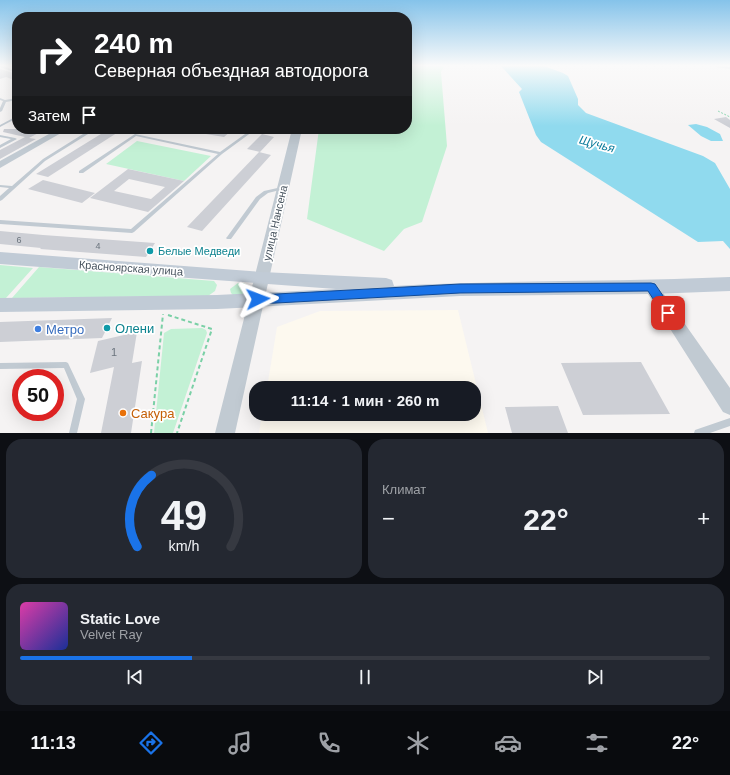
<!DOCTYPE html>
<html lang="ru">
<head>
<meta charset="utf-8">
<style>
  :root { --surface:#171b24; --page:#242831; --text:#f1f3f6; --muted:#9ea1a6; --line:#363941; --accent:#1a73e8 }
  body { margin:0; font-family:Helvetica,sans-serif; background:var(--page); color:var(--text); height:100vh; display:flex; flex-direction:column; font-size:15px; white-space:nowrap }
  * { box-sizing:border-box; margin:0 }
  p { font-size:13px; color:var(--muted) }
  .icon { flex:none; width:22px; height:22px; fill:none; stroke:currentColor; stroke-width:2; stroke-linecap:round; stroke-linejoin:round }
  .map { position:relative; height:433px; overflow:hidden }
  .panel { display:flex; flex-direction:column; gap:6px; padding:6px; background:#0d0f14; flex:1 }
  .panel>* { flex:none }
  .hud { position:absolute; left:12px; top:12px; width:400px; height:122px; border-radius:16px; box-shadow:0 4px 16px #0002; background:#202124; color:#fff; overflow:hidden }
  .speed { position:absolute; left:12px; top:369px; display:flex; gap:8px; font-size:20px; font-weight:700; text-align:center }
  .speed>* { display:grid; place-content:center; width:52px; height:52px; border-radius:50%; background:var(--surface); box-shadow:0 4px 16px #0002; line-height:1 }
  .speed .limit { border:6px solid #d22; background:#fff; color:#111 }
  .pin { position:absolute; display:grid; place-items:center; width:34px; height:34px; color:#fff; margin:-17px; border-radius:8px; box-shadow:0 2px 6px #0006 }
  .me { position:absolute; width:44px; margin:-22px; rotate:87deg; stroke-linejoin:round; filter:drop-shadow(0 0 3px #0008) }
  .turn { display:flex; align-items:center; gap:14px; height:84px; padding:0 16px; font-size:18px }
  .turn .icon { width:52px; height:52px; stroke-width:2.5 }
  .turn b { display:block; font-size:28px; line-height:34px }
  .then { display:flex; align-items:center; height:38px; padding:0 16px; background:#0003; gap:8px; font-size:15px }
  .big { font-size:30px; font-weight:600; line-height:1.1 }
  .panel .tile { flex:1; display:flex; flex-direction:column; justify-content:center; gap:6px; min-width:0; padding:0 14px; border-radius:16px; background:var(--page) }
  .panel .dial { align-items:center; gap:0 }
  .dial svg { height:104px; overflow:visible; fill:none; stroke:var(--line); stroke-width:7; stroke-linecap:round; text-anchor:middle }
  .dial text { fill:var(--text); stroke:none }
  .song { display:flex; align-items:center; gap:12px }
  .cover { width:48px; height:48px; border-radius:6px; background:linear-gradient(135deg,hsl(320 70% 55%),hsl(230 70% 35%)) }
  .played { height:4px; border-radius:2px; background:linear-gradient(90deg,var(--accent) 25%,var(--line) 25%) }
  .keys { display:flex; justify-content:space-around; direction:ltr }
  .heat { display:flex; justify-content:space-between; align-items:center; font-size:22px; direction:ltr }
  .panel .tiles { flex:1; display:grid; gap:6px; grid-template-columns:1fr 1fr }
  .tile:last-child { grid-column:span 2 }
  .trip { position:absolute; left:249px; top:381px; width:232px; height:40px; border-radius:16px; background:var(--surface); box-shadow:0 4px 16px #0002; font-weight:600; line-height:40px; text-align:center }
  .menu { display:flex; height:64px; justify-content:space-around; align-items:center; background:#090b0e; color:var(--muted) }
  .menu .icon { width:28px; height:28px }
  .menu .on { color:var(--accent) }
  .menu b { font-size:18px; color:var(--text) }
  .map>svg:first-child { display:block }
</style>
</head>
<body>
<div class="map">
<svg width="730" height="433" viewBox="0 0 730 433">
  <rect width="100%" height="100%" fill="#f5f3f3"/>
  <path fill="#fdf9ef" d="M458,310L488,433H259L262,414H474V388H267L277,327L320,311Z"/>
  <path fill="#c3f1d5" d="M407,66H444L441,72L447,146L422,222L404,229L384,251L307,219L319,129H407Z
    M137,141L211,156L184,181L106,164Z
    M0,265L33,268L6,298H0Z
    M39,267L214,281L217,285L215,291L208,296L12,298Z
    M238,283H244L247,286L243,294L233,295L231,293L230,289Z
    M202,328L206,330L207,333L173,433H154L164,333L171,329Z"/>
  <path fill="#90daee" d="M501,66H544L563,73L568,76L578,99V105L586,113L703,156L715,163L730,189V249L723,241L698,242L541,142L536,135L519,92L522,89Z
    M696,124L707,127L720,134L723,141H711L701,136L688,125Z"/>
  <path fill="#cdcfd5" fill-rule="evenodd" d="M0,69L17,74V81L6,77L0,79Z
    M726,117L730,120V128L714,119Z
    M4,129H46L29,138L36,139L0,159V150L25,137L3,132Z
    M109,129H123L48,177L36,174Z
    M200,129H218L231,131L224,137L200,133Z
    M262,134L274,137L260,152L247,149Z
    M259,152L271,155L202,231L187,227Z
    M128,169L184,181L148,212L90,198ZM129,179L165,187L151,199L114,191Z
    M43,180L95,193L82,203L28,189Z
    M0,231L43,235L155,243L146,257L40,249L41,248L0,244Z
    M112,318L102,338L0,342V322Z
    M137,332L132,363L142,361L131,433H101L114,367L90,373L98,341Z
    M641,362L670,414L583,415L561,363Z
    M558,406L568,433H512L505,407Z"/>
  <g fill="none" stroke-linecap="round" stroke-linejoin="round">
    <path stroke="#7ad0a6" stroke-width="1" stroke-dasharray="2 1.5" stroke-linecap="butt" d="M718,111L730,117"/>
    <path stroke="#7ad0a6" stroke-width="2" stroke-dasharray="4 3" stroke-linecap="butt" d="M168,315L212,329L177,433
      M151,433L163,314"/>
    <path fill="#c1cad2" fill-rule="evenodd" d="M0,66H2L17,71V73L0,67Z
      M715,66L730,67V69L716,67Z
      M0,98L5,100L17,98V100L6,102L2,111L0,112V108L3,101L0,100Z
      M17,116V118L0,127V125Z
      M91,129H96L45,161L2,200L0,201V196L9,188L0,187V185L12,186L43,159Z
      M252,129H256L222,154L134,232L132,233L0,224V220L131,229L218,154L136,136L83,173H79V171L135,134L220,152Z
      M0,135L15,138L17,139L0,148V145L11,139L0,137Z
      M282,187H284V189L268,193L260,199L231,239H227L226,238L227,237L256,197L264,191Z
      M66,362L68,363L85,399L77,433H69L77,399L64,368L0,369V363Z
      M730,418V426L710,433H694L695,430Z"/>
    <path fill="#c1cad2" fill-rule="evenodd" d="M58,129H68L0,168V161Z"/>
    <path fill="#c1cad2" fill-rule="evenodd" d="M292,129H302L235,433H215Z
      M651,281L656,283L730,388V415L723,412L646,291L643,287L646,283Z"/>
    <path fill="#c1cbd6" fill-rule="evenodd" d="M0,252L262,272L386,278L392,280L394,286C506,280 618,282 730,277V291L651,294L460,296L217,309L0,312V298L217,295L336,289L0,264Z"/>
  </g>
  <linearGradient id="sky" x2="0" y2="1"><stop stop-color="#85c3ea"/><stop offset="0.52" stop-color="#fafafa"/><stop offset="1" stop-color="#fafafa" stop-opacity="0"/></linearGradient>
  <rect width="730" height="126" fill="url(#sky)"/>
  <path fill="#1a73e8" stroke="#114b97" d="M651,283L655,284L672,309L674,313L672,316L668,318L664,316L648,291L460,293L258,304L254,302L252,299L254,296L258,295L460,284Z"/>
  <g fill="#0f9aa8" stroke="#fff" stroke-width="1.5">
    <circle cx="150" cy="251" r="4"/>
    <circle cx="107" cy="328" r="4"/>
  </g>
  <circle fill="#3f7fe0" stroke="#fff" stroke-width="1.5" cx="38" cy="329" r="4"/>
  <circle fill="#e8710a" stroke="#fff" stroke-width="1.5" cx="123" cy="413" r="4"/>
  <g text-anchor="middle" stroke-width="3.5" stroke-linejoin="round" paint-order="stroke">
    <g font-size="9" fill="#6b747e">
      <text x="19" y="243">6</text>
      <text x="98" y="249">4</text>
    </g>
    <g font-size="11" fill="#4a5661" stroke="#fff">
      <text transform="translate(275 223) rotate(-77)" y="4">улица Нансена</text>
      <text transform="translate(131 268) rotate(4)" y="4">Красноярская улица</text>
    </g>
    <g font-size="11" fill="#0d838f" stroke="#fff" text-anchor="start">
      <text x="158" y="255">Белые Медведи</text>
    </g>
    <g font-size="11" fill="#6b747e">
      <text x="114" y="356">1</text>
    </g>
    <g font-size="12" font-style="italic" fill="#0c7c9b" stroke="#fff">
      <text transform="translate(597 144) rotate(15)" y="4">Щучья</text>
    </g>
    <g font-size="13" fill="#0d838f" stroke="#fff" text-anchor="start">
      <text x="115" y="333">Олени</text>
    </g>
    <g font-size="13" fill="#366cbe" stroke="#fff" text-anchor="start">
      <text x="46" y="334">Метро</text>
    </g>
    <g font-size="13" fill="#c56008" stroke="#fff" text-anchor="start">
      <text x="131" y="418">Сакура</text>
    </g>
  </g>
</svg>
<div class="speed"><div class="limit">50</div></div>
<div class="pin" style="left:668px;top:313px;background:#d93025"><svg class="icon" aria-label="arrive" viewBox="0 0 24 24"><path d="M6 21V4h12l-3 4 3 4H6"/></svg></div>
<svg class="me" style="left:258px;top:299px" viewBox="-20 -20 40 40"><path d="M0-17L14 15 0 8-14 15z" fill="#1a73e8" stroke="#fff" stroke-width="4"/></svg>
<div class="trip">11:14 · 1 мин · 260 m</div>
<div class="hud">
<div class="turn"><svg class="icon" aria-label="right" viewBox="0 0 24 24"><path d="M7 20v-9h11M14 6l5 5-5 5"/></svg><div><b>240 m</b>Северная объездная автодорога</div></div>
<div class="then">Затем<svg class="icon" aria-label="arrive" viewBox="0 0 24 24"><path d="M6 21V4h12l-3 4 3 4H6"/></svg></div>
</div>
</div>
<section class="panel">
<div class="tiles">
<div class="tile dial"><svg viewBox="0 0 100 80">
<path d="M14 69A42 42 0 1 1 86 69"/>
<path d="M14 69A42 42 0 0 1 25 14" stroke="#1a73e8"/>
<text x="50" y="56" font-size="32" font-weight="700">49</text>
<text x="50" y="72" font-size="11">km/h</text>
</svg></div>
<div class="tile"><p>Климат</p>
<div class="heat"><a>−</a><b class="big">22°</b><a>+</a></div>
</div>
<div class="tile">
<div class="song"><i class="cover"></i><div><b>Static Love</b><p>Velvet Ray</p></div></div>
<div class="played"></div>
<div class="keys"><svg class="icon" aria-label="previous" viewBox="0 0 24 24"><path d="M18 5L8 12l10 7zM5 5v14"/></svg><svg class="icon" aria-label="pause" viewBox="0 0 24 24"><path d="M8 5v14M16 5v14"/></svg><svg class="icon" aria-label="next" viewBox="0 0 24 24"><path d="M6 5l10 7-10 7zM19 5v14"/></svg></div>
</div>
</div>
</section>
<nav class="menu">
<b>11:13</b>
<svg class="icon on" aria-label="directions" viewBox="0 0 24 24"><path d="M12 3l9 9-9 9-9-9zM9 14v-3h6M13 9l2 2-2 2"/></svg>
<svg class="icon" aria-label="music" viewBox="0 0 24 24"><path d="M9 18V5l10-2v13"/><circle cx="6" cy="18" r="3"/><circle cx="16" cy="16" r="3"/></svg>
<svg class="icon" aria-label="phone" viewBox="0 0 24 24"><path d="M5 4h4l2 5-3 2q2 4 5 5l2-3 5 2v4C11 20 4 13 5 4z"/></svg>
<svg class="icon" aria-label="climate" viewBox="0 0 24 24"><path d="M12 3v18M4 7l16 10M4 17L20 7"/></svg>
<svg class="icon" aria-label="car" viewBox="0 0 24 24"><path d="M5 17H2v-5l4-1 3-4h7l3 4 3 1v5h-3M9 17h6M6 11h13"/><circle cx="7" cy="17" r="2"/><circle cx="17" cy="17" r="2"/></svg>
<svg class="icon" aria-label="filters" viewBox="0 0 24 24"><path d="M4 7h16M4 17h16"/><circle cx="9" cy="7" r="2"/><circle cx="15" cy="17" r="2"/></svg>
<b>22°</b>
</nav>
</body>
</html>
